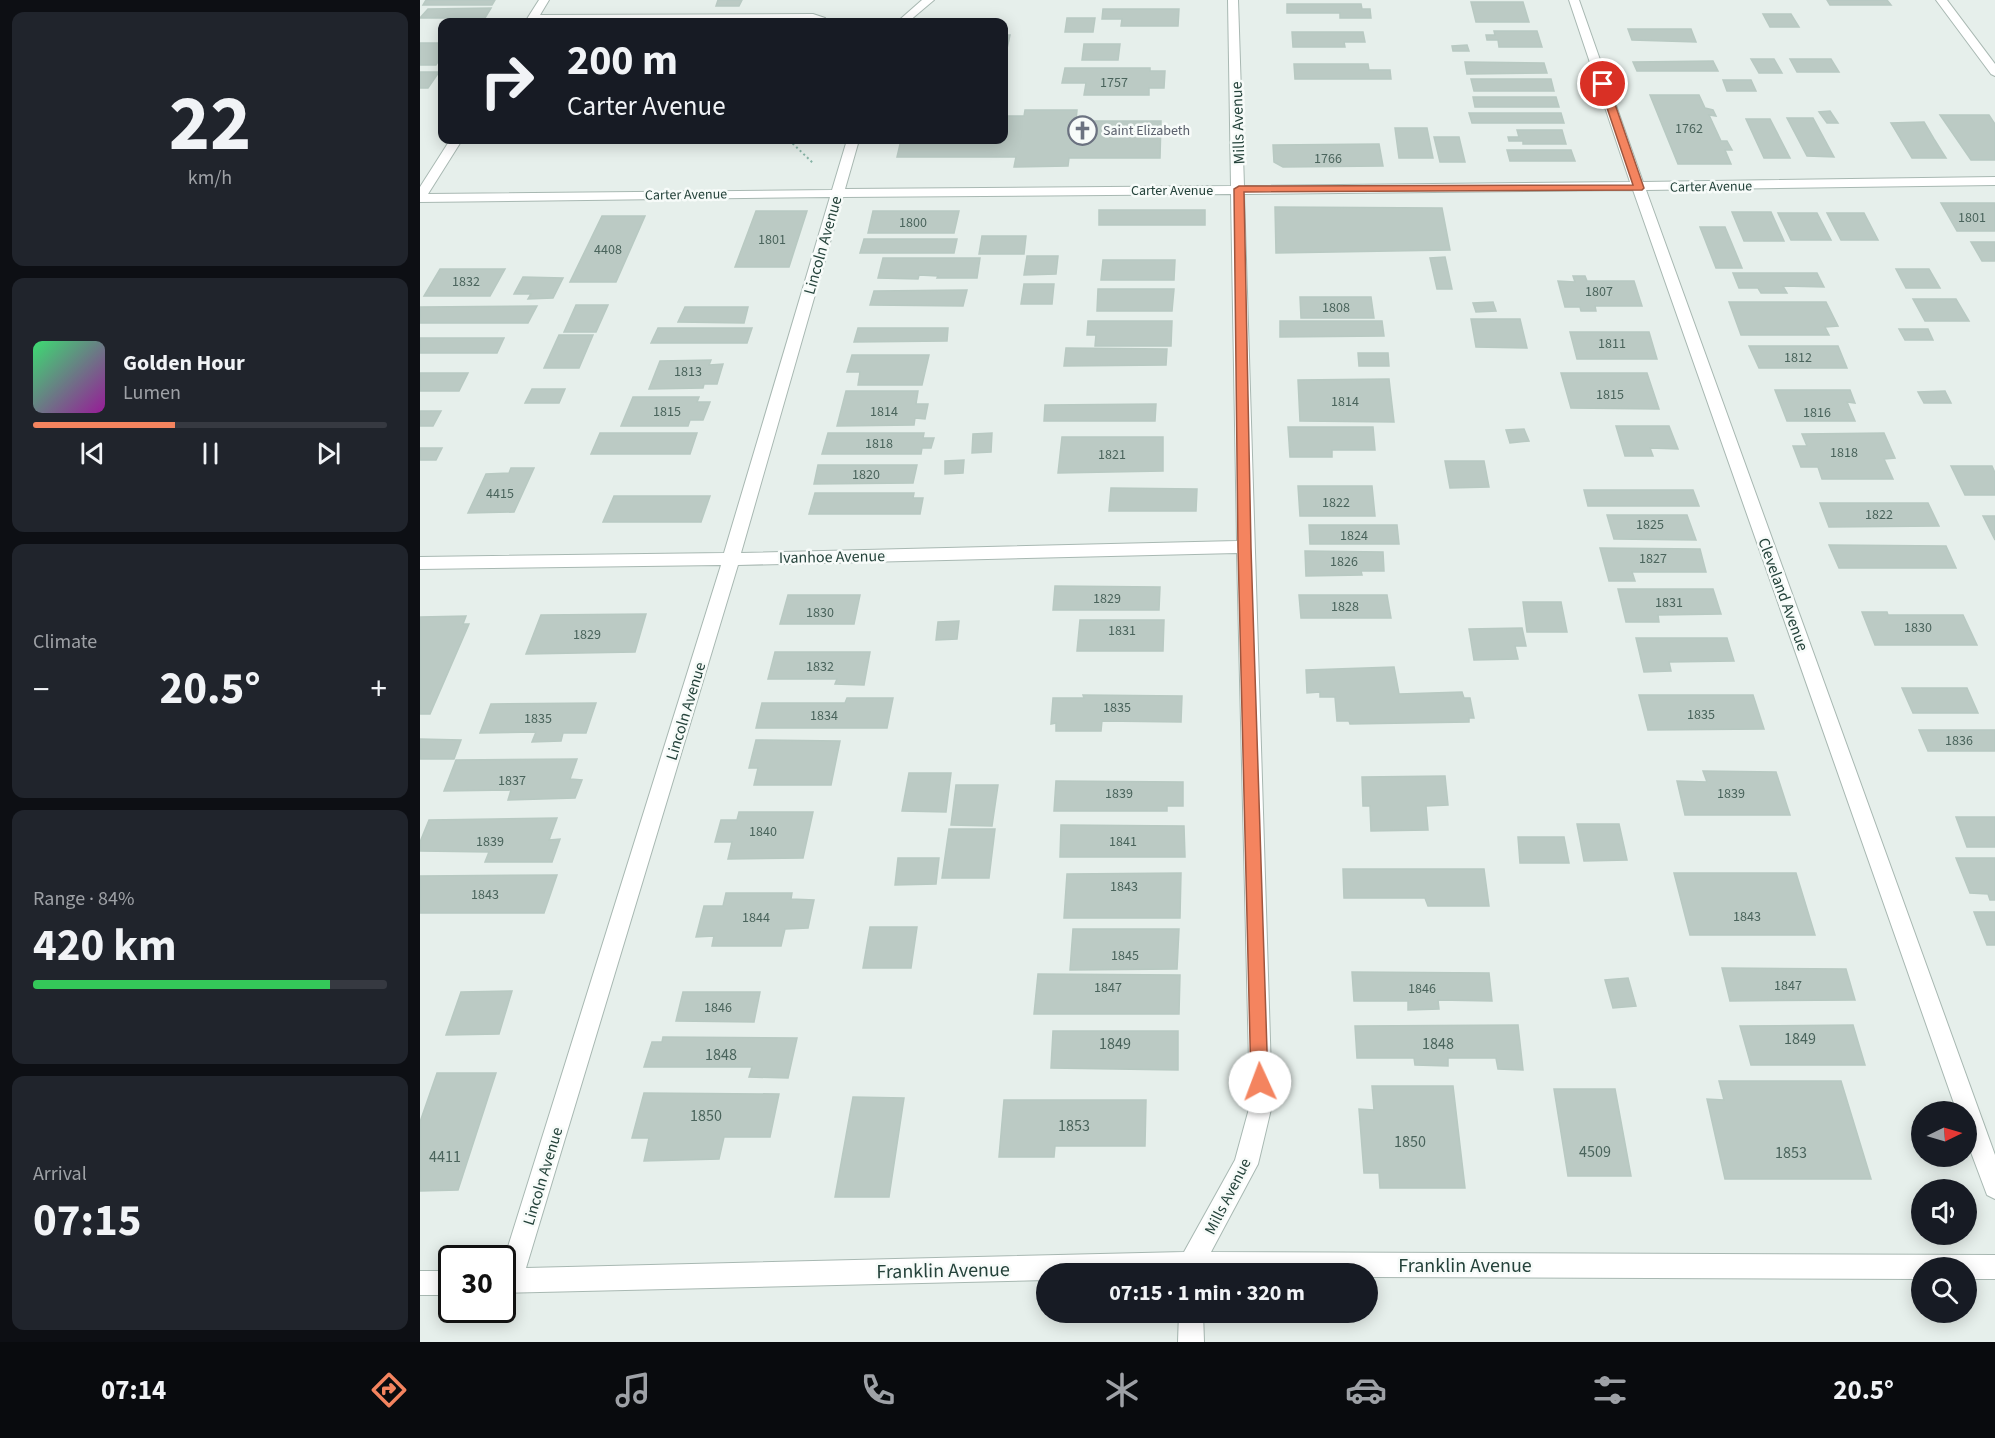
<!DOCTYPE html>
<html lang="en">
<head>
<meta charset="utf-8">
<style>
  :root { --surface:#171b24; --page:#20242c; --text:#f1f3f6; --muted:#9ea1a6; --line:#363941; --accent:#f4845f }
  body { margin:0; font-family:"Source Sans 3",sans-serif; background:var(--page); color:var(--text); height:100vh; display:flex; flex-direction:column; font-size:22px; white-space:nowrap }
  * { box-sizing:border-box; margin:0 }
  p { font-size:20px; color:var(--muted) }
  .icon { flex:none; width:33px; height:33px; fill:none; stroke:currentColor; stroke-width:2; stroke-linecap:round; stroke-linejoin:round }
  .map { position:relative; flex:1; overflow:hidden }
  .sheet { display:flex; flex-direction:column; gap:12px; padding:12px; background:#0d0f14; width:420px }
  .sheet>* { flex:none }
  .banner { position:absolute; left:18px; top:18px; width:570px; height:126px; border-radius:12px; box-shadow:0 3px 15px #0003; background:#171b24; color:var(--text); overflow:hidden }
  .needle { width:39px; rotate:85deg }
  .buttons { position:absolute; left:1491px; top:1101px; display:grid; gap:12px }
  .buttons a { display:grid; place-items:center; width:66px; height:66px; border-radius:50%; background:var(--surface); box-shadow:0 3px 15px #0003; font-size:30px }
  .speed { position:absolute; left:18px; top:1245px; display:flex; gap:12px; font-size:30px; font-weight:700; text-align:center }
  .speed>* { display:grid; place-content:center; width:78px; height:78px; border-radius:50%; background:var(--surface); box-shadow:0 3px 15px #0003; line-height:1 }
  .speed .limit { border:3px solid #111; border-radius:9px; background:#fff; color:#111 }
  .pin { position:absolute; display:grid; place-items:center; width:51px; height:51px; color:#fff; margin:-26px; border:3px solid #fff; border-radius:50%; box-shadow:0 2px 6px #0007 }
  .me { position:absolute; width:66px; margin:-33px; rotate:358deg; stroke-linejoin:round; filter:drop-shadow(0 0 4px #0008) }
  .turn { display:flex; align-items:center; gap:21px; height:126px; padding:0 30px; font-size:27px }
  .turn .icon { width:78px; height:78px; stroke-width:2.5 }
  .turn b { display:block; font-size:42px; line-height:51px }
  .big { font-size:45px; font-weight:700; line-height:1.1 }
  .sheet .widget { flex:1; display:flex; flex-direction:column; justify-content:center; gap:9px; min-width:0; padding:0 21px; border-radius:12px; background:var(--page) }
  .sheet .dial { align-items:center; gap:0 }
  .dial b { font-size:78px; line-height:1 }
  .song { display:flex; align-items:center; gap:18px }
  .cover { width:72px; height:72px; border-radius:9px; background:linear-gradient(135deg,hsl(140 70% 55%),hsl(300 70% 35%)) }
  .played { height:6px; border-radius:3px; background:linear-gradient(90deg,var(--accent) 40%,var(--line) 40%) }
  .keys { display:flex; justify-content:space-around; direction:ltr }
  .heat { display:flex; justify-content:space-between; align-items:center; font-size:33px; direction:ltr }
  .charge { height:9px; border-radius:4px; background:linear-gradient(90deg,#34c759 84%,var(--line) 0) }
  .trip { position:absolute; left:616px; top:1263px; width:342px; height:60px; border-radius:30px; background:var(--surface); box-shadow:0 3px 15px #0003; font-weight:700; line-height:60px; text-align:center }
  .dock { display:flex; height:96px; justify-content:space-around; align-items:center; background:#090b0e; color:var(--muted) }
  .dock .icon { width:42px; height:42px }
  .dock .active { color:var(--accent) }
  .dock b { font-size:27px; color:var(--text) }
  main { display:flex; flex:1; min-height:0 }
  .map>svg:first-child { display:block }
</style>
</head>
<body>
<main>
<section class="sheet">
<div class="widget dial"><b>22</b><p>km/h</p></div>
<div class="widget">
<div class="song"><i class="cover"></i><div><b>Golden Hour</b><p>Lumen</p></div></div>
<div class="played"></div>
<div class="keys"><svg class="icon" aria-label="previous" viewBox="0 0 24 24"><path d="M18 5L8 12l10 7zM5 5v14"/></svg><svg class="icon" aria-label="pause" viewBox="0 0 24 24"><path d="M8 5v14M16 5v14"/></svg><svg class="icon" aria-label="next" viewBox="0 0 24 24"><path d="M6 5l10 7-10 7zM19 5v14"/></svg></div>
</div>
<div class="widget"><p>Climate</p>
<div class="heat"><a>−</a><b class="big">20.5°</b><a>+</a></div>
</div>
<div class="widget"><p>Range · 84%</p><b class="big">420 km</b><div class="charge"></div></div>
<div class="widget"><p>Arrival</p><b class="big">07:15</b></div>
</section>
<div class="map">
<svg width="1575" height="1342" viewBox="0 0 1575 1342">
  <rect width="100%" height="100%" fill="#e6efeb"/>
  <path fill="#bbcac4" stroke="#b8c9c2" stroke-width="1.5" d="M6,0H75L72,5H3Z
    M298,0H322L319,6H296Z
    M1407,0H1467L1471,5H1410Z
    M1051,2H1103L1109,22H1056Z
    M867,4H941L942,9H950L951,18H920V13H867Z
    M71,8L65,18H0L8,9Z
    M683,9H759L758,26H701L702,19H682Z
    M1343,14H1371L1379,27H1350Z
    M647,18H675L673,32H645Z
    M1208,29H1271L1276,42L1212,40Z
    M1074,31H1117L1122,47H1079L1078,40H1067L1066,35H1075Z
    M872,32H943L945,42H924L925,47H873Z
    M584,35H590L584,62Z
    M0,43H22V55L16,65H0Z
    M664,44H700L698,60H662Z
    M1047,45L1049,51H1033L1032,46Z
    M1331,59H1354L1362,73H1339Z
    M1370,59H1411L1419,72H1377Z
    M1293,61L1298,71H1217L1213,62Z
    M1045,62L1124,63L1127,73L1047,74Z
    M874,64H948L949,70H970L971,79H875Z
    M645,68H730V71H745L744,88H729V95H664L666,83H642Z
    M0,72H19L8,88H0Z
    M1051,79H1131L1134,91H1054Z
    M1303,80H1331L1336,91H1307Z
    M1230,95H1279L1285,108L1293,110L1296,116L1289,115L1301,141H1307L1312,150H1305L1311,164H1258Z
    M1053,97H1136L1139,107H1055Z
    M605,110H657L656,121H741L740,158H649L648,166L594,167L596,157H477L481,140H584V116H604Z
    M1410,111L1418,123H1407L1399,112Z
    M1049,113H1141L1144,123H1052Z
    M1520,115H1569L1575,124V160H1551Z
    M1367,118H1393L1414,157L1387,156Z
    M1326,119H1350L1370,158H1344Z
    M1504,122L1514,139L1526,158H1492L1471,123Z
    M975,128H1007L1013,158H979Z
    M1097,130H1142L1146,144H1103V141H1089L1088,137H1099Z
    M1014,137H1039L1045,162H1020Z
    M959,144L963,166L863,167L854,162L853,145Z
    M1087,150H1151L1155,161H1090Z
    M1521,203H1575V231H1537Z
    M855,207L1022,208L1030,250L856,253Z
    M679,210H785V225H679Z
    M336,211H387L369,267H315Z
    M453,211H539L534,233H448Z
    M1312,212H1351L1364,241H1324Z
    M1358,213H1397L1411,240H1371Z
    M1407,213H1444L1458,240H1421Z
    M182,216H225L196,282H150Z
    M1280,227H1305L1322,268H1296Z
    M562,236H606L604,254H559Z
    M444,239H537L534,253H440Z
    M1551,242H1575V261H1562Z
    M607,256H638L636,274L604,275Z
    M1025,257L1032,289H1017L1010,258Z
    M463,258H560L557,278H517L518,276L499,275L498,279L458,278Z
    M683,260H755L754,280H681Z
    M20,269H85L70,296H4Z
    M1476,269H1509L1520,288H1486Z
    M1313,273H1397L1404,287L1363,286L1367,293H1341L1338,288H1319Z
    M1153,276H1165L1167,281H1214L1222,306H1175L1176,311H1161L1160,307H1145L1138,281L1155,282Z
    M103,277L143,278L133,298L108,299L111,294H94Z
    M604,284H634L632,304H601Z
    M678,289H754L752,311H677Z
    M547,290L543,306L450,305L454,291Z
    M880,297H951L954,318H881Z
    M1493,299H1536L1549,321H1505Z
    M1073,302L1076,311L1056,312L1053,303Z
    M1309,302H1406L1418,326L1405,327L1409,335H1321Z
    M156,305H188L176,332H144Z
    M117,306L108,323H0V307Z
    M265,307H328L324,323L258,322Z
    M1051,319H1100L1107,348L1056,347Z
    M668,321H752L751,346H675L676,335H667Z
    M860,321H962L964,336L860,337Z
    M238,328H332L327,343H231Z
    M438,328H528L527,341L434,342Z
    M1479,329H1508L1513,340H1485Z
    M1150,332H1229L1237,359H1157Z
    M139,335H173L159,368H124Z
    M0,338H84L77,353H0Z
    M1329,346H1418L1427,368H1339Z
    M646,348L747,349L746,365L644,366Z
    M938,353H968L969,366H939Z
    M432,355H509L502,385H438L440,372H427Z
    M291,360L289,365L303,364L297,384H284L283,388L229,389L240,361Z
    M0,373H48L39,391H0Z
    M1141,373H1227L1239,409L1151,408Z
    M969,379L974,422L880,421L878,380Z
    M112,389H145L139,403H105Z
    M1355,390H1430L1435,403L1427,402L1435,421H1367Z
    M426,391H498L496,404H508L505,419L495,418L494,425L417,426Z
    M1525,391L1531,403H1504L1498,392Z
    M213,397H279L277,402H290L283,420H270L268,426H201Z
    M736,404L735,421H624L625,405Z
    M0,411H21L13,426H0Z
    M1196,426H1249L1258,449L1230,448L1233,456H1205Z
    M868,427H953L955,450H912V457H870Z
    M1104,429L1109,441L1090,443L1086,430Z
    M180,433H277L270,454H171Z
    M408,433H504L503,438H514L511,448H502L501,454H402Z
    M572,433L571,452L552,453L553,434Z
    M1464,433L1475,458L1464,459L1473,479H1402L1398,467H1381L1373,446H1387L1382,434Z
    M642,437H743V471L638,473Z
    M0,448H22L16,460H0Z
    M544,460L543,473L525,474V461Z
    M1025,461H1064L1069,487L1030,488Z
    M398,465H497L493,483L394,484Z
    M1531,466H1572L1575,473V495H1545Z
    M91,468H114L94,512L48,513L66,474L89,473Z
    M878,486H952L955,516H880Z
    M691,488L777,489L776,511H689Z
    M1164,490H1273L1279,506H1168Z
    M395,493H494L493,498H503L500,514H389Z
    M194,496H290L281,522H183Z
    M1400,503H1508L1519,526L1409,527Z
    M1187,515H1267L1276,540L1194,539Z
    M1563,516H1575V540Z
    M889,525H977L979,544H890Z
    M1409,545L1526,546L1536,568H1419Z
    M1180,548L1280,549L1286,572H1212L1215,581H1189Z
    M885,551L963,552L964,571H941L942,575L886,576Z
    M635,586L740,587L739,610H633Z
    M1198,589H1293L1301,614L1238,615L1239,622H1206Z
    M368,595H440L434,624H360Z
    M879,595H967L971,618H881Z
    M1103,602H1141L1147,632H1107Z
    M1442,612H1467L1468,615H1543L1557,645H1455Z
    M226,614L215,652L106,654L121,615Z
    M46,616L43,624H49L10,714H0V617Z
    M660,620H744L743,651H657Z
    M539,621L537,639L516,640L518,622Z
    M1102,628L1106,646H1095L1098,659L1054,660L1049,629Z
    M1216,638H1307L1314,661L1249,662L1251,671L1224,672Z
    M355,652H450L444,685L415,684L417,679H348Z
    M974,667L979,694L1042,692L1044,698H1050L1054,718H1049V722L930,724L929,721H917L915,697H900V692L887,693L886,670Z
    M1482,688H1547L1558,713H1493Z
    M663,695L762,696L761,722L682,721L681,731H636V723L631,724L633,698H664Z
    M1219,695H1333L1344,729L1228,730Z
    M427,698H473L467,728H336L342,703H425Z
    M176,703L166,733H143L141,741L112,742L116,732L60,733L71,704Z
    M1499,730H1575V751H1508Z
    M0,739L41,740L34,759H0Z
    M336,740L420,741L411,785H334L338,768H329Z
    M157,759L150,779L162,780L155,798L88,800L91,790L24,791L36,760Z
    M1283,771L1356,772L1370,815H1265L1257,781L1287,782Z
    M489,773H531L526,812L482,811Z
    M1025,776L1028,805L1006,806L1008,830L951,831L950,806H943L942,777Z
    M636,781L763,782V806H747V811H634Z
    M536,785H578L572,826L531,825Z
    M319,812H393L383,858L308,859L312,842H295L301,820H317Z
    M1536,817H1575V847H1547Z
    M137,818L129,840L140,839L132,862H65L69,852L0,851V842L9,820Z
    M1157,824H1199L1207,860L1164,861Z
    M641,825L764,826L765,857H640Z
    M529,829H575L569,878H522Z
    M1098,837H1144L1149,863H1100Z
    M478,858H519L516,884L475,885Z
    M1536,858H1575V900H1570L1568,894L1550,893Z
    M923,869H1064L1069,906H1008L1005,898H924Z
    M761,873L760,918H644L647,874Z
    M1254,873H1376L1395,935H1270Z
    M137,875L124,913H0V876Z
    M306,893H372L371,899L394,900L388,928L365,929L361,946H292L294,936L276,937L284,906H303Z
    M1554,912H1575V945H1567Z
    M450,927H497L491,968H443Z
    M653,929H759L757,969L650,970Z
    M1302,968L1426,969L1435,1000L1310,1001Z
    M932,972L1069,973L1072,1001L1018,1000L1019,1009L988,1010V1001H934Z
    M618,974L760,975L759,1014H614Z
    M1208,978L1216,1006L1193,1008L1185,980Z
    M92,991L79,1034L26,1035L41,992Z
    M263,992H340L334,1022L256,1021Z
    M1098,1025L1103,1070L1078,1069L1076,1058H1028V1066L995,1065L994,1058H937L935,1026Z
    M1433,1025L1445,1065H1331L1320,1026Z
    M633,1031H758V1070L631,1068Z
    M243,1037L377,1038L368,1078L329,1077L332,1067H224L232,1042H242Z
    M17,1073H76L38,1190L0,1191V1122Z
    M1299,1081H1421L1451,1179H1305L1287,1099L1304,1100Z
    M952,1086H1033L1045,1188H960L959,1173H944L939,1109L954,1110Z
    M1134,1089H1195L1211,1176H1148Z
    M224,1093L359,1094L350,1137H304L299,1159L224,1161L229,1138H212Z
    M433,1097L484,1098L469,1197H415Z
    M584,1100H726L725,1146H635L634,1157H579Z"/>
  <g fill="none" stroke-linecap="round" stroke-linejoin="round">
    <defs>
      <path id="minor" d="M119,0H129L120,15L393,14L405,18L407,22H105Z
        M502,0H514L488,22H477Z
        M808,0H818L824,186L1210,182L1149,0H1159L1223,182L1575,177V185L1226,190L1575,1155V1199L1567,1195L1546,1139V1112H1537L1213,190L824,194L852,1105L838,1164L791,1252L1575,1255V1279H1546V1268H1502V1279L948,1277V1274H627V1280L82,1293V1266L301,565L0,569V557L304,553L410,197L0,202V187L30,140H42L8,194L412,190L427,140H439L425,189L811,186ZM811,194L817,541L321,553L423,197ZM817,553L830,1105L815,1160L764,1252L106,1268L318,565Z
        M1516,0H1527L1575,64V76L1571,74Z
        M0,1271H32V1295H0Z
        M759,1312H783L784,1342H758Z"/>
    </defs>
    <use href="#minor" stroke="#a8b8b2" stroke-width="2"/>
    <path stroke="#86b3a5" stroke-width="2" stroke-dasharray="2 3" stroke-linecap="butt" d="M369,140L394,164"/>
    <use href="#minor" fill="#fff" fill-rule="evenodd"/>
  </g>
  <path fill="#f4845f" stroke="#9f563e" stroke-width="1.5" d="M1180,82L1188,84L1224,188L1222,190L824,192L831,548L848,1082L846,1087L840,1090L834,1087L831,1082L818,548L814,189L819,186L1213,185L1179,84Z"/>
  <defs>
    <symbol id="church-ring" viewBox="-11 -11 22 22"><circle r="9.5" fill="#f7fbf9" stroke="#6b7280" stroke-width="1.5"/><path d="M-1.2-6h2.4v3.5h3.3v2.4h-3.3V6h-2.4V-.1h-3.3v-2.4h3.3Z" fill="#6b7280"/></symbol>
  </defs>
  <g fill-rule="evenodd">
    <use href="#church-ring" x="646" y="114" width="33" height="33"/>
  </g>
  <g text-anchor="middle" stroke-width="5" stroke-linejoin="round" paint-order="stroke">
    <g font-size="14" fill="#4a645c">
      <text x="694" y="87">1757</text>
      <text x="1269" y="133">1762</text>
      <text x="908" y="163">1766</text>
      <text x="1552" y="222">1801</text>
      <text x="493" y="227">1800</text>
      <text x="352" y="244">1801</text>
      <text x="188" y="254">4408</text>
      <text x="46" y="286">1832</text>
      <text x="1179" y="296">1807</text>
      <text x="916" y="312">1808</text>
      <text x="1192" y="348">1811</text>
      <text x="1378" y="362">1812</text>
      <text x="268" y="376">1813</text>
      <text x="1190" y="399">1815</text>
      <text x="925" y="406">1814</text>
      <text x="247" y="416">1815</text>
      <text x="464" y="416">1814</text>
      <text x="1397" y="417">1816</text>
      <text x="459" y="448">1818</text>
      <text x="1424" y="457">1818</text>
      <text x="692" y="459">1821</text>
      <text x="446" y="479">1820</text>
      <text x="80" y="498">4415</text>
      <text x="916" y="507">1822</text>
      <text x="1459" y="519">1822</text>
      <text x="1230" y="529">1825</text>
      <text x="934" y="540">1824</text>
      <text x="1233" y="563">1827</text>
      <text x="924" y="566">1826</text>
      <text x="687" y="603">1829</text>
      <text x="1249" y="607">1831</text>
      <text x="925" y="611">1828</text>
      <text x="400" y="617">1830</text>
      <text x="1498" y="632">1830</text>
      <text x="702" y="635">1831</text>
      <text x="167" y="639">1829</text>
      <text x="400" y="671">1832</text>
      <text x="697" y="712">1835</text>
      <text x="1281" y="719">1835</text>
      <text x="404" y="720">1834</text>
      <text x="118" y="723">1835</text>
      <text x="1539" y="745">1836</text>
      <text x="92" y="785">1837</text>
      <text x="699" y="798">1839</text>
      <text x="1311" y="798">1839</text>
      <text x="343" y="836">1840</text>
      <text x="70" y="846">1839</text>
      <text x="703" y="846">1841</text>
      <text x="704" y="891">1843</text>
      <text x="65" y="899">1843</text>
      <text x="1327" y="921">1843</text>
      <text x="336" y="922">1844</text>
      <text x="705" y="960">1845</text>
      <text x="1368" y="990">1847</text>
      <text x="688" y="992">1847</text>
      <text x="1002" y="993">1846</text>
      <text x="298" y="1012">1846</text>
    </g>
    <g font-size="14" fill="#5b616d" stroke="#f7fbf9" text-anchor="start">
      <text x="683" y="135">Saint Elizabeth</text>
    </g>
    <g font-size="14" fill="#24423a" stroke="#f7fbf9">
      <text transform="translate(1291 186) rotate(-1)" y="5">Carter Avenue</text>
      <text x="752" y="195">Carter Avenue</text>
      <text transform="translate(266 194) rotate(-1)" y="5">Carter Avenue</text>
    </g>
    <g font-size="16" fill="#24423a" stroke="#f7fbf9">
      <text transform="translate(817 123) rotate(-92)" y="6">Mills Avenue</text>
      <text transform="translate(402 245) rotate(-74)" y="6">Lincoln Avenue</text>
      <text transform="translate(412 556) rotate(-1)" y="6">Ivanhoe Avenue</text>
      <text transform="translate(1364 594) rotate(70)" y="6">Cleveland Avenue</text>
      <text transform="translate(265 711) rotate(-73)" y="6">Lincoln Avenue</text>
      <text transform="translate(122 1176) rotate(-73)" y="6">Lincoln Avenue</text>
      <text transform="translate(807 1196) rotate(-63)" y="6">Mills Avenue</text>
    </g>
    <g font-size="16" fill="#4a645c">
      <text x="1380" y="1044">1849</text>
      <text x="695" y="1049">1849</text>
      <text x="1018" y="1049">1848</text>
      <text x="301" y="1060">1848</text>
      <text x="286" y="1121">1850</text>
      <text x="654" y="1131">1853</text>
      <text x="990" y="1147">1850</text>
      <text x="1175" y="1157">4509</text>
      <text x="1371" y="1158">1853</text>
      <text x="25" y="1162">4411</text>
    </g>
    <g font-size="20" fill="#24423a" stroke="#f7fbf9">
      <text x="1045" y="1272">Franklin Avenue</text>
      <text transform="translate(523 1270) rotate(-1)" y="7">Franklin Avenue</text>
    </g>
  </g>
</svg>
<div class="buttons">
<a><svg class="needle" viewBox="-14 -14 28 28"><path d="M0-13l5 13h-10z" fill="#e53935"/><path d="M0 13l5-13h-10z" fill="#9ea1a6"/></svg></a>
<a><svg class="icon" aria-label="sound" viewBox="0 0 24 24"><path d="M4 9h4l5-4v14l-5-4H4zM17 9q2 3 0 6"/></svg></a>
<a><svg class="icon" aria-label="search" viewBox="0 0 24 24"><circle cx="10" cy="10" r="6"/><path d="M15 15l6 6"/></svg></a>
</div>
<div class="speed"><div class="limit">30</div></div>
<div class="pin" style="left:1183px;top:84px;background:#d93025"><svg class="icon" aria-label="arrive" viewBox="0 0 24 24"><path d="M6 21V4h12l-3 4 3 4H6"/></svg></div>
<svg class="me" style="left:840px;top:1082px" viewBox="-20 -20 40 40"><circle r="19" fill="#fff"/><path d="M0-13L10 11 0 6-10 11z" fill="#f4845f"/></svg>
<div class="trip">07:15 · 1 min · 320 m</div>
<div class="banner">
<div class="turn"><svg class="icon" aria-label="right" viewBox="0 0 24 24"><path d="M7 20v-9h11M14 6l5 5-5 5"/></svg><div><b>200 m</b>Carter Avenue</div></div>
</div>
</div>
</main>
<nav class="dock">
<b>07:14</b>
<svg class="icon active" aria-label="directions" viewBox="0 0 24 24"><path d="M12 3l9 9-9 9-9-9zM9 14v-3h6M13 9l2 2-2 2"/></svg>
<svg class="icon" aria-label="music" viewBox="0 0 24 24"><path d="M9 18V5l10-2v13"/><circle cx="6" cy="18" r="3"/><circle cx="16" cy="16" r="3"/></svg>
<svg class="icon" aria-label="phone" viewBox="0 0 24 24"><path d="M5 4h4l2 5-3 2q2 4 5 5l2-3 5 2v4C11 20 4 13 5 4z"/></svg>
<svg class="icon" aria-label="climate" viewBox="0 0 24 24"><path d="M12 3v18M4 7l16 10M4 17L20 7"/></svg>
<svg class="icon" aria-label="car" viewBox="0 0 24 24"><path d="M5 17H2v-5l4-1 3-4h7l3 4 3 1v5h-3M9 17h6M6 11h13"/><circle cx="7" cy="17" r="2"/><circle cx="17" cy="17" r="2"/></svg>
<svg class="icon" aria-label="filters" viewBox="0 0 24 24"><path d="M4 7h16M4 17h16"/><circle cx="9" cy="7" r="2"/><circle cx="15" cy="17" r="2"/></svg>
<b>20.5°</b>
</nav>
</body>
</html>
